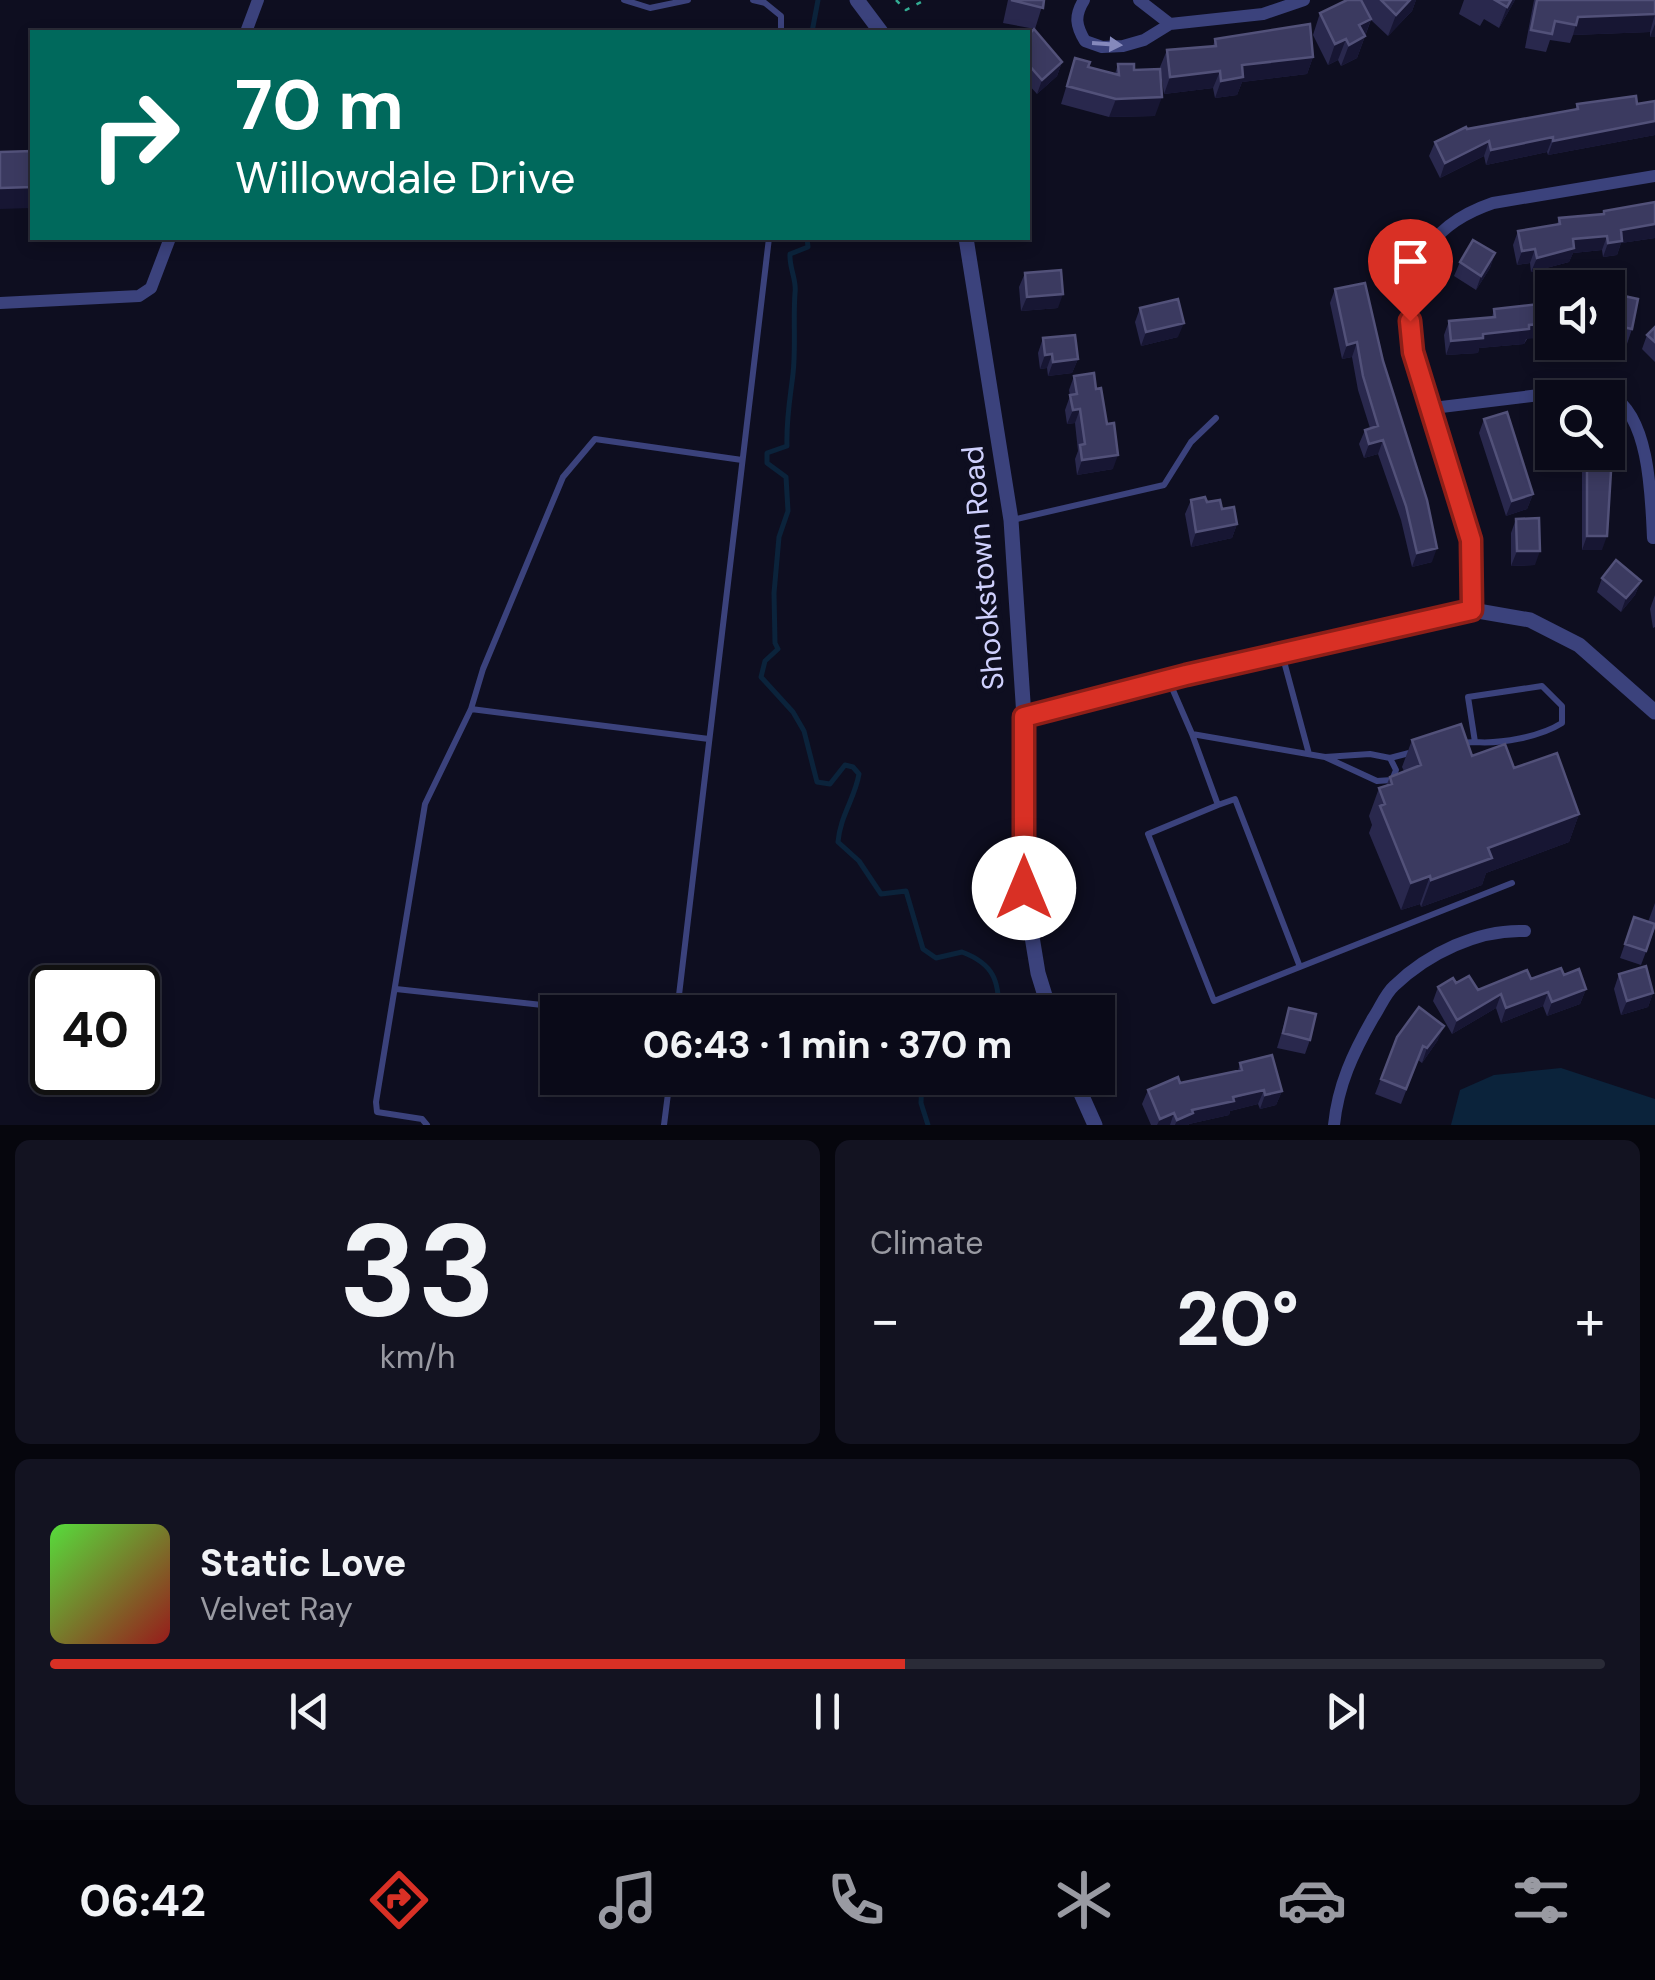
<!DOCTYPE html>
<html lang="en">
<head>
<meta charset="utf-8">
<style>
  :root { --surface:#0a0a18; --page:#131321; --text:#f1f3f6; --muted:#999aa2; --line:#2a2b37; --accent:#d93025 }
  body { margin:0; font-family:"DM Sans",sans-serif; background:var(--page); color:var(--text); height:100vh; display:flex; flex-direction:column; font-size:38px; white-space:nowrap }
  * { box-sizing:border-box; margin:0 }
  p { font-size:32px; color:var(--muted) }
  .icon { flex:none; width:55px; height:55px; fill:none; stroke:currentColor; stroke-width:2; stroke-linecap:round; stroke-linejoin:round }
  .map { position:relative; height:1125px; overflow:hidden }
  .side { display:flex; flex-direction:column; gap:15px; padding:15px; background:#06060d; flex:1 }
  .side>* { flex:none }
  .hud { position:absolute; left:30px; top:30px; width:1000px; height:210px; border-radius:0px; box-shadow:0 5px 15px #0003,0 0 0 2px var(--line); background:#00695c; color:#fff; overflow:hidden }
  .controls { position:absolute; left:1535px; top:270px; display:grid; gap:20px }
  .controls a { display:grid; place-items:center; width:90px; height:90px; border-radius:0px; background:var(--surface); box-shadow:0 5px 15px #0003,0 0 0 2px var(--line); font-size:50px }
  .speed { position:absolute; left:30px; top:965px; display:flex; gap:20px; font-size:50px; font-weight:700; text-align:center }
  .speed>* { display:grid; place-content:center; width:130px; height:130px; border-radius:50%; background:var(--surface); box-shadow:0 5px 15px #0003,0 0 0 2px var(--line); line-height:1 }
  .speed .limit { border:5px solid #111; border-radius:15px; background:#fff; color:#111 }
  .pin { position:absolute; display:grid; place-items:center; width:85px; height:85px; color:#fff; margin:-102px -42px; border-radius:50% 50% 50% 0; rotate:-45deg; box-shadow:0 0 10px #0007 }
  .pin .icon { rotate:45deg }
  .me { position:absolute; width:110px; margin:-55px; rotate:0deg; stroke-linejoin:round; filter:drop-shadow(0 0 8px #0008) }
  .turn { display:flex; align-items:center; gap:35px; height:210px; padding:0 40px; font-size:45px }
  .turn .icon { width:130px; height:130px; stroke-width:2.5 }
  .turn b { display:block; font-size:70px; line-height:85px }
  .big { font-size:75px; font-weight:700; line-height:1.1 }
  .side .tile { flex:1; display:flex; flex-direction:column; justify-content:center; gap:15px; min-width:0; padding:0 35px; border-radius:15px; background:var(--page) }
  .side .dial { align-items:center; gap:0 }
  .dial b { font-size:130px; line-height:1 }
  .song { display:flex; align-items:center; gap:30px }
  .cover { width:120px; height:120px; border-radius:15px; background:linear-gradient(135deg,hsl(110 70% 55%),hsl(0 70% 35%)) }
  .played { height:10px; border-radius:5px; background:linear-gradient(90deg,var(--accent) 55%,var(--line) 55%) }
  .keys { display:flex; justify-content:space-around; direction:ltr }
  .heat { display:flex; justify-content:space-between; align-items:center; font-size:55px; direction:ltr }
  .side .tiles { flex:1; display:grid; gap:15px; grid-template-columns:1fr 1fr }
  .tile:last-child { grid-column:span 2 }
  .trip { position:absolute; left:540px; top:995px; width:575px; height:100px; border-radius:0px; background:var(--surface); box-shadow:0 5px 15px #0003,0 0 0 2px var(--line); font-weight:700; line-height:100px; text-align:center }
  .menu { display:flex; height:160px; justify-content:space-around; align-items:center; background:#04040a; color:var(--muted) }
  .menu .icon { width:70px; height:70px }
  .menu .on { color:var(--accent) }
  .menu b { font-size:45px; color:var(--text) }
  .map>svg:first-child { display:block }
</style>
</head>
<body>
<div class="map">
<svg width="1655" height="1125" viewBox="0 0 1655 1125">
  <rect width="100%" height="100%" fill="#0e0e20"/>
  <path fill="#0b233b" d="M1561,1068L1655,1099V1125H1451L1460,1090L1494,1075Z"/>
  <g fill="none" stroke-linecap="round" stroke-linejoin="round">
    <path stroke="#0b233b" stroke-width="5" d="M812,32L818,0
      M807,238L808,247L790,254C789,268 797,280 795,293C793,320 796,347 793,374C790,399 786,420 787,446L767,453V463L786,477L788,511L779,537L774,593L775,643L778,649L765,661L761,677L793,712L804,731L817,782L830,784L845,765L853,767L859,774C855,798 840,816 838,842L859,861L881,894L906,891L923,949L936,958L962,952C994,964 999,981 999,1012
      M922,1078L921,1103L928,1125"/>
    <path stroke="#33ac93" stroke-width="2.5" stroke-dasharray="5 8" stroke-linecap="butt" d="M896,0L906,10L925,0"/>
    <path stroke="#3b427c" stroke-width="6" d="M624,0L650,8L688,0
      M753,0L765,3L781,16V32
      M1012,520L1164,485L1191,442L1216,418
      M1282,654L1309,754
      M1169,681L1192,734L1325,757L1377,781L1392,780L1396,770L1390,758L1370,754L1325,757
      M471,709L709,739
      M1192,734L1218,805L1148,834L1214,1001L1512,883
      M1460,743L1475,742L1468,697L1542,686L1562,706V723C1540,737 1500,744 1475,742
      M1390,758L1413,752
      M1218,805L1235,799L1300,967
      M396,989L606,1012
      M677,1012L769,238
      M427,1125L422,1119L377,1112L376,1102L425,804L471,709L483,669L563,477L595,439L742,460
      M664,1125L670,1078"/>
    <path stroke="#3b427c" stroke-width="12" d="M1084,0C1074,16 1076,26 1085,41L1102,47L1123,46L1144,40L1170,24L1263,14L1304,0
      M1139,0L1170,24
      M246,32L258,0
      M0,303L139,296L151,288L170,238
      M1433,408L1589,389C1596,391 1605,393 1612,396C1650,418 1651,498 1653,538
      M1472,610C1472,588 1474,563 1471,541C1457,435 1331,258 1493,203L1655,176
      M1334,1125C1338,1085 1353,1053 1373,1018C1380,1008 1385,994 1394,986C1428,953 1479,929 1525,931"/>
    <path stroke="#3b427c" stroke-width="15" d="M857,0L881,32
      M966,238L1011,520L1024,717V888L1038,973L1050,1012
      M1024,717L1186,675L1472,610L1530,620L1579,645L1655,712
      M1074,1078L1095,1125"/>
  </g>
  <path fill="#29284d" d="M1008,0H1044L1035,29L1003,23Z
    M1347,0H1416L1412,11L1388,36L1371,20L1357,58L1341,66L1338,60L1328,65L1313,35L1320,13Z
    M1464,0H1515L1499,28L1484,19L1480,26L1459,14Z
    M1534,0H1655V37H1650V32L1573,35L1570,43L1550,40L1546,52L1525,48Z
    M1028,35L1062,62L1057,76L1037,94L1028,84Z
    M1215,39L1313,57L1307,74L1242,82L1237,95L1215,98L1213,88L1164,94L1160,67L1167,50L1213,46Z
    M1075,58L1088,67L1115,74L1118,64L1134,70L1155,116L1109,117L1061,104Z
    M1655,101V135L1548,155L1547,152L1486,165L1484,156L1440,178L1429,156L1435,142L1467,129L1575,110L1577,104H1637Z
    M1655,202V238L1621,243L1617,255L1603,257L1602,250L1573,253L1569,262L1531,272L1530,263L1517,265L1513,245L1518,231L1557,225L1559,218L1603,214L1604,211Z
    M1495,253L1490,268L1476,290L1454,276L1460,262Z
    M1025,273L1058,308L1021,311L1019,287Z
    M1365,283L1432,562L1412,567L1401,520L1378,454L1364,458L1359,444L1365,430L1370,428L1358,390L1352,357L1342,359L1330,303L1335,289Z
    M1624,296L1632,329L1627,344L1608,340V302L1621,304Z
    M1539,300H1552L1524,344L1479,348L1478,353L1446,355L1444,335L1449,321L1492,317L1494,309L1538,305Z
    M1140,308L1178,337L1141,346L1135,322Z
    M1655,327V362L1642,349L1647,335Z
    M1043,338L1078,359L1072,373L1048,376L1047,368L1040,369L1038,353Z
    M1074,376L1113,469L1077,475L1075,459L1078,451L1075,423L1067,424L1065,410L1070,396L1069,390Z
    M1484,419L1533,494L1527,509L1506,516L1479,433Z
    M1568,452H1590L1588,455L1602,550H1582V470L1587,457L1582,463Z
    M1191,500L1207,502L1222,509L1237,524L1232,538L1191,547L1185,514Z
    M1516,519L1535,565L1511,566V533Z
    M1602,578L1641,581L1635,595L1621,612L1597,592Z
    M1655,595V627L1653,628L1650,609Z
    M1412,740L1514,768L1579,814L1569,842L1486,873L1482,885L1421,907L1420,904L1401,910L1369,833L1372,825L1369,816L1379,788L1386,786L1390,777L1404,771L1402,767Z
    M1655,903V928L1641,965L1620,958L1634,917L1648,922Z
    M1619,974L1653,993L1648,1007L1621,1015L1614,989Z
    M1564,975L1586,989L1580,1004L1547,1016L1543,1006L1501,1023L1496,1008L1452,1034L1433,1001L1438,987L1456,983L1478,990L1531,979Z
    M1289,1008L1310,1040L1305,1054L1277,1048Z
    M1397,1037L1438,1040L1422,1063L1418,1060L1401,1104L1375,1094Z
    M1240,1063L1282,1091L1276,1105L1260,1109L1258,1104L1230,1111L1229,1115L1189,1124L1188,1125H1151L1142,1104L1148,1090L1238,1071Z"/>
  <path fill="#171633" d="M1409,0H1416L1412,11L1388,36L1396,15Z
    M1511,0H1515L1499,28L1507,7Z
    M1655,14L1650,32L1573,35L1578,17Z
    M1371,19L1357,58L1341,66L1349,45L1359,25Z
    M1655,24V37H1650Z
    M1346,39L1338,60L1328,65L1335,44Z
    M1313,57L1307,74L1242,82L1237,95L1215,98L1221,81L1242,65Z
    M1062,62L1057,76L1037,94L1042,80Z
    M1220,71L1213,88L1164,94L1170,77Z
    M1162,97L1155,116L1109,117L1116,99Z
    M1655,121V135L1548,155L1553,141Z
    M1553,137L1547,152L1486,165L1491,150Z
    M1489,141L1484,156L1440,178L1445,163Z
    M32,187V208L0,209V188Z
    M1655,224V238L1621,243L1617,255L1603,257L1608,243L1621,230Z
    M1607,236L1602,250L1573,253L1569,262L1531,272L1537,258L1573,239Z
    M1535,249L1530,263L1517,265L1522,251Z
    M1495,253L1490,268L1476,290L1481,276Z
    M1063,294L1058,308L1021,311L1027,297Z
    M1184,323L1178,337L1141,346L1146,332Z
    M1552,323V337L1526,339L1524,344L1479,348L1478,353L1446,355L1451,341L1529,325Z
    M1357,342L1352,357L1342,359L1347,345Z
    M1052,354L1047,368L1040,369L1045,355Z
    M1078,359L1072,373L1048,376L1053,362Z
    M1080,409L1075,423L1067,424L1073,410Z
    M1383,440L1378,454L1364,458L1369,444Z
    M1118,455L1113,469L1077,475L1082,460Z
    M1533,494L1527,509L1506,516L1512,501Z
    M1237,524L1232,538L1191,547L1196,532Z
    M1587,536H1607L1602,550H1582Z
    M1437,548L1432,562L1412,567L1417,553Z
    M1517,551H1540L1535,565L1511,566Z
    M1641,581L1635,595L1621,612L1626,598Z
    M1579,814L1569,842L1486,873L1482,885L1421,907L1431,880L1488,848Z
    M1430,876L1420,904L1401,910L1411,883Z
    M1586,989L1580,1004L1547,1016L1552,1002Z
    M1548,992L1543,1006L1501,1023L1506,1008Z
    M1653,993L1648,1007L1621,1015L1627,1001Z
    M1501,994L1496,1008L1452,1034L1457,1020Z
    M1444,1026L1438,1040L1422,1063L1427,1048Z
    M1264,1090L1258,1104L1230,1111L1229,1115L1189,1124L1188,1125H1175L1177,1120L1192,1110Z
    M1282,1091L1276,1105L1260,1109L1265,1095Z
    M1174,1113L1170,1125H1157L1160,1119Z"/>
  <path fill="#3b3a60" stroke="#525179" stroke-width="2.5" d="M1011,0H1044L1043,8Z
    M1347,0H1361L1371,19L1359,25L1365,36L1349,45L1346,39L1335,44L1320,13Z
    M1381,0H1410L1396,15Z
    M1495,0H1511L1507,7Z
    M1537,0H1655V14L1578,17L1576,25L1555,21L1552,34L1531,30Z
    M1310,24L1313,57L1242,65L1243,77L1221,81L1220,71L1170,77L1167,50L1216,46L1215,39Z
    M1034,29L1062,62L1042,80L1028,64V35Z
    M1075,58L1090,62L1088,67L1119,75L1118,64H1134V70L1160,69L1162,97L1116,99L1067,86Z
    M1636,96L1637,104L1655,101V121L1553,141V137L1491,150L1489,141L1445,163L1435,142L1466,127L1467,129L1578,109L1577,104Z
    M32,151V187L0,188V152Z
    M1655,202V224L1621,230L1622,241L1608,243L1607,236L1573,239L1574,248L1537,258L1535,249L1522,251L1518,231L1560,224L1559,218L1604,214V211Z
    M1473,240L1495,253L1481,276L1460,262Z
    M1061,270L1063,294L1027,297L1025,273Z
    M1365,283L1383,361L1427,500L1437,548L1417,553L1406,506L1383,440L1369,444L1365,430L1378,426L1363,376L1357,342L1347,345L1335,289Z
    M1624,296L1638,299L1632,329L1608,324V302L1623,305Z
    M1178,299L1184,323L1146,332L1140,308Z
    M1539,300H1552V323L1529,325V329L1483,334V338L1451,341L1449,321L1495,317L1494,309L1540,304Z
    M1655,327V342L1647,335Z
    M1075,335L1078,359L1053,362L1052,354L1045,355L1043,338Z
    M1094,373L1096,389L1101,388L1107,424L1114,423L1118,455L1082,460L1080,445L1085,444L1080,409L1073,410L1070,395L1077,394L1074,376Z
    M1507,412L1533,494L1512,501L1484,419Z
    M1587,455H1612L1607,536H1587Z
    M1205,497L1207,502L1220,500L1222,509L1234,507L1237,524L1196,532L1191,500Z
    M1539,518L1540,551H1517L1516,519Z
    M1616,560L1641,581L1626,598L1602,578Z
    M1461,724L1472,756L1505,744L1514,768L1557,753L1579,814L1488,848L1492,858L1431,880L1430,876L1411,883L1380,806L1385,804L1379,788L1392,784L1390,777L1421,765L1412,740Z
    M1634,917L1655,924L1646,951L1625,944Z
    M1646,966L1653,993L1627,1001L1619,974Z
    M1561,968L1564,975L1579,969L1586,989L1552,1002L1548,992L1506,1008L1501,994L1457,1020L1438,987L1453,978L1456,983L1469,976L1478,990L1527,970L1531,979Z
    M1419,1007L1444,1026L1427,1048L1423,1046L1406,1089L1381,1079L1397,1037Z
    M1289,1008L1316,1014L1310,1040L1283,1033Z
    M1272,1055L1282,1091L1265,1095L1264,1090L1233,1097L1234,1101L1192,1110L1193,1113L1177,1120L1174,1113L1160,1119L1148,1090L1178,1077L1180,1083L1242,1070L1240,1063Z"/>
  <defs><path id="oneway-solid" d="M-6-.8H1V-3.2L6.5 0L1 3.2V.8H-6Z" transform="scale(2.5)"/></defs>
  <use fill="#8589bc" href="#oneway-solid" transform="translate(1107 44) rotate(4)"/>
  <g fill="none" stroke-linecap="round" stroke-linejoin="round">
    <defs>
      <path id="route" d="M1024,888V717L1186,675L1472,610L1471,540L1413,352L1410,321"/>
    </defs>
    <use href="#route" stroke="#8d1f18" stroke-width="25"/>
    <use href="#route" stroke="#d93025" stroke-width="18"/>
  </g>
  <g text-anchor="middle" stroke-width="10" stroke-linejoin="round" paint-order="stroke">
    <g font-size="30" fill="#cfd0fd" stroke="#0e0e20">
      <text transform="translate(983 568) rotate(-95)" y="10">Shookstown Road</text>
    </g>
  </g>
</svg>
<div class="controls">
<a><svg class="icon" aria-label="sound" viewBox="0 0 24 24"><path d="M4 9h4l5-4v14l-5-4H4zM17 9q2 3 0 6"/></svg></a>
<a><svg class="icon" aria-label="search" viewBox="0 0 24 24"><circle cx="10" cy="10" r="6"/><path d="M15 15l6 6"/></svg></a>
</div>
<div class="speed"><div class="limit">40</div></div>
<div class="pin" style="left:1410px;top:321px;background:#d93025"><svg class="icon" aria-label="arrive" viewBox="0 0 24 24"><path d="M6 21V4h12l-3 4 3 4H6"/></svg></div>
<svg class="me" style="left:1024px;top:888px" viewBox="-20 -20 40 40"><circle r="19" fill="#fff"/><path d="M0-13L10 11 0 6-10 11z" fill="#d93025"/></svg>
<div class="trip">06:43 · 1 min · 370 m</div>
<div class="hud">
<div class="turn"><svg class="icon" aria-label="right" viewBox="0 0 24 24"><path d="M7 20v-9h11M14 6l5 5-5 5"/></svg><div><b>70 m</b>Willowdale Drive</div></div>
</div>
</div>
<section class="side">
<div class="tiles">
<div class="tile dial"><b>33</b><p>km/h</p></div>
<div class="tile"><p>Climate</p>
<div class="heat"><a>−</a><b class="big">20°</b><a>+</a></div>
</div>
<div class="tile">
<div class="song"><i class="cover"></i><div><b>Static Love</b><p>Velvet Ray</p></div></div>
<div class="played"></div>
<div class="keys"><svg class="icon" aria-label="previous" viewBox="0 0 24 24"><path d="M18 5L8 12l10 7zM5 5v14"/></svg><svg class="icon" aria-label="pause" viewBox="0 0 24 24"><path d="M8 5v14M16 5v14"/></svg><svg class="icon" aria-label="next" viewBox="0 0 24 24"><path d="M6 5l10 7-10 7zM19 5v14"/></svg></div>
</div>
</div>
</section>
<nav class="menu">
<b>06:42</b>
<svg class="icon on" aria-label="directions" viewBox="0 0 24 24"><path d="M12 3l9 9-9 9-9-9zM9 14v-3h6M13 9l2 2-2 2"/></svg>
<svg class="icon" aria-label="music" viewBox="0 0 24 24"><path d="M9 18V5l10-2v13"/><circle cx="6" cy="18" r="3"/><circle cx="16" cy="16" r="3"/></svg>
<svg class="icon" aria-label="phone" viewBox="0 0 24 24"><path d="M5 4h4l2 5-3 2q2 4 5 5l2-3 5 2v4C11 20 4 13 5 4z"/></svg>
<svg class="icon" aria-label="climate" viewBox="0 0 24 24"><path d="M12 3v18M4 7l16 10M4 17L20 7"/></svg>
<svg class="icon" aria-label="car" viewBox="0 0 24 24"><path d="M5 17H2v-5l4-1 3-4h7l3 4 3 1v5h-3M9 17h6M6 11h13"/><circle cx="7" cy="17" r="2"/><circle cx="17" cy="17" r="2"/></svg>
<svg class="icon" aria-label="filters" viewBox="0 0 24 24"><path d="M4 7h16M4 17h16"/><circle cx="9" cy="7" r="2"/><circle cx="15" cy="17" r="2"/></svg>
</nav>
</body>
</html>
